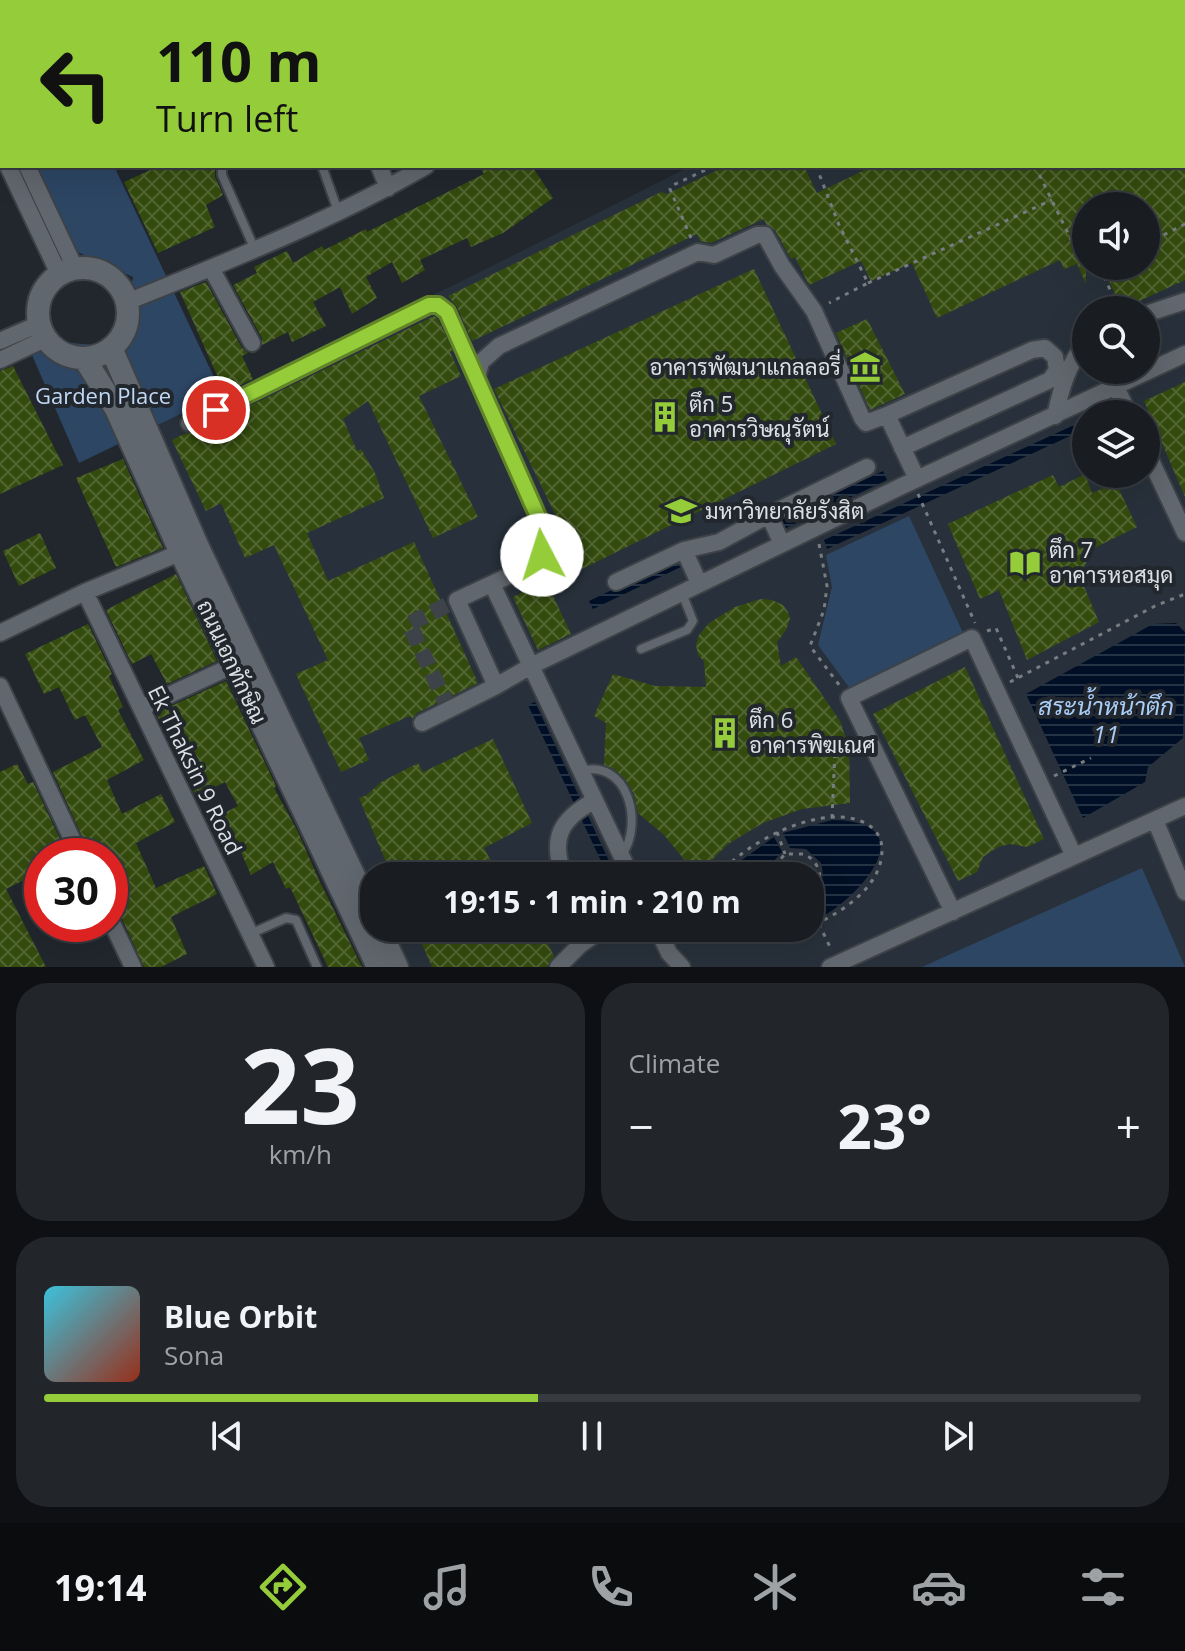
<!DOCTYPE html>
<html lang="en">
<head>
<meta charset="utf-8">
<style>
  :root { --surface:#191d22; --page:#22262a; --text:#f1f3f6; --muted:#9fa2a5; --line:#373b40; --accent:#95cc3a }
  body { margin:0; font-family:"Open Sans",Sarabun,sans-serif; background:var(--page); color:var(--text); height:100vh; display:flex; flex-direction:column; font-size:30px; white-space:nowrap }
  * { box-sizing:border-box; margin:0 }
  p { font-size:26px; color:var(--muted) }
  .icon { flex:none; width:44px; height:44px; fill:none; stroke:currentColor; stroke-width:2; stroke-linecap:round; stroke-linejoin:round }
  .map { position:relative; height:967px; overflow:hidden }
  .side { display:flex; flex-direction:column; gap:16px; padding:16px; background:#0e1013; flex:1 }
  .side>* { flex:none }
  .hud { position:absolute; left:0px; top:0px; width:1186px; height:168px; box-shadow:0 8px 32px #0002,0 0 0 2px var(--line); background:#95cc3a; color:#111; overflow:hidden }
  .buttons { position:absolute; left:1072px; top:192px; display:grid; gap:16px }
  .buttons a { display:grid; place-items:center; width:88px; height:88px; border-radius:50%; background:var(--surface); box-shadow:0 8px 32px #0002,0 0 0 2px var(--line); font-size:40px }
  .speed { position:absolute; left:24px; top:838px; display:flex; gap:16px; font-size:40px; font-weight:700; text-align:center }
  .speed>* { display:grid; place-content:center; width:104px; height:104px; border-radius:50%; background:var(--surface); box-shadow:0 8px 32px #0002,0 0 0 2px var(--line); line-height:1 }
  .speed .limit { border:12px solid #d22; background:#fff; color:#111 }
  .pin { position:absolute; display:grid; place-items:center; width:68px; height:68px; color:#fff; margin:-34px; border:4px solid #fff; border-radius:50%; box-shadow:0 2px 8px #0007 }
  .me { position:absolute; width:88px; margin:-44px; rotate:355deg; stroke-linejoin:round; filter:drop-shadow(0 0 6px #0008) }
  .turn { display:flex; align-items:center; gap:28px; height:168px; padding:0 24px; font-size:36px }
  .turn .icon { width:104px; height:104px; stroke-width:2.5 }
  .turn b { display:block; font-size:56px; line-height:68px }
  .big { font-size:60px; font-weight:700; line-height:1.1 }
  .side .tile { flex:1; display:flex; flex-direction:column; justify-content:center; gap:12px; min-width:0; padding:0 28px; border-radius:32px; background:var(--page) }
  .side .dial { align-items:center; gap:0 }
  .dial b { font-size:104px; line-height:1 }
  .song { display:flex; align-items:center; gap:24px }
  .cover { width:96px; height:96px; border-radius:12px; background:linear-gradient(135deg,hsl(190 70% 55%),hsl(10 70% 35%)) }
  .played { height:8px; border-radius:4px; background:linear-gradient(90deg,var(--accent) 45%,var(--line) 45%) }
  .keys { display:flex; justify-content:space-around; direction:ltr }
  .heat { display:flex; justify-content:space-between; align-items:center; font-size:44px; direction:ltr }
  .side .tiles { flex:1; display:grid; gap:16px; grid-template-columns:1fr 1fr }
  .tile:last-child { grid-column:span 2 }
  .trip { position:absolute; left:360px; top:862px; width:464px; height:80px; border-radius:32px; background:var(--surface); box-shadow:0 8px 32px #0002,0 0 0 2px var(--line); font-weight:700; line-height:80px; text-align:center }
  .tab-bar { display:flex; height:128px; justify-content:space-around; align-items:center; background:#0a0c0e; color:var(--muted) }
  .tab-bar .icon { width:56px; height:56px }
  .tab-bar .current { color:var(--accent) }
  .tab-bar b { font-size:36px; color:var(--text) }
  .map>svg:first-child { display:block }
</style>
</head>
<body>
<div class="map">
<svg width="1185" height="967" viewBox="0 0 1185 967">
  <defs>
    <pattern id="water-rules" width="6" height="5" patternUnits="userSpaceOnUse" patternTransform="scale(2)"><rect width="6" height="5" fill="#000f25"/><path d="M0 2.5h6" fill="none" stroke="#253244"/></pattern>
    <pattern id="building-cross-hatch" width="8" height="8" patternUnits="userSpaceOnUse" patternTransform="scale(2)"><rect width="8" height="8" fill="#344b0e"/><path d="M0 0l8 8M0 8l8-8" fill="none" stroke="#516531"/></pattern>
  </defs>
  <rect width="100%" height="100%" fill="#21272d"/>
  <path fill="#28313b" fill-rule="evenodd" d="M829,0H1185V967H380L151,428L458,283L691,166H1184V2ZM1086,206H1146V266H1086ZM1086,310H1146V370H1086ZM1086,414H1146V474H1086ZM374,876H810V928H374Z"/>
  <path fill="#2d4664" d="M31,166H114L222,394L79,463L25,339L118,347L133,277L71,249Z
    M909,516L964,635L851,690L818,645L832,587L826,555Z
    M1142,868L1185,967H922Z"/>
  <path fill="url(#water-rules)" d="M1086,425V434L1080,432L1070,436L827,549L824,540L1072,426Z
    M883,471L887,480L784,529L780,520Z
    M681,557L685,565L593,609L589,601Z
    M1176,623L1185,632L1183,738L1148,767L1145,782L1083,818L1026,694L1153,624Z
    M535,702L616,876H608L528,705Z
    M832,820C930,821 857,903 810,923V901C822,889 825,879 821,863L806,849L790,848L783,833Z
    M774,837L782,852L771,864L768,876H726L732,867Z"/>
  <path fill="url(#building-cross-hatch)" d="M159,166H215V177L223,195L206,205L215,227L158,253L124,182Z
    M479,166H532L553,198L503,233L471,247L467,238L420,260L425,270L402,283L392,262L366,277L377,298L352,314L340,287L313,302L326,326L292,342L288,332L262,345V338L233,285L257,273L254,267L287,251L293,263L322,246L324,250L366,229L367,232L484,174Z
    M726,166H804L817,193L873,166H1185V280L1122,309L1102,266H1146V206H1086V284L1077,264L1064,269L1060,260L937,318L912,263L871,281L861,261L809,285L795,257L791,259L775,230L766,224L764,219L711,243L700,241L697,234L472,341L457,307L448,296L661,192L667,194Z
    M754,269L836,444L582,569L494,389Z
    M206,282L242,348L248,353L242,356L253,379L225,393L180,292Z
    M434,316L438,319L453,351L450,352L461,376L419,396L478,517L433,538L368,401L343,419L357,451L361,449L375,473L384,498L307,533L328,581L414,542L478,683L417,713L412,719L410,716L359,738L369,760L341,772L296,674L328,660L274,545L245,558L221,503L206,511L172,440L186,433H194Z
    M867,319L905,394L870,410L836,333Z
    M13,366L63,465L0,494V371Z
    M1185,382V497L1144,401Z
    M123,459L163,548L116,567L76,478Z
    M1085,474L1092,493L1116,483L1137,527L1092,549L1080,577L1099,622L1027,660L999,590L980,599L948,524L1053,475L1059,487Z
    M40,533L56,568L19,586L3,551Z
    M176,574L217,661L167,684L151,654L132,664L106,610Z
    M546,581L571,634L538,650L513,597Z
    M761,599L772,600L783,605L788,612L790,619L786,630L777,642L781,666L796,657L840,721L849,748L850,803L802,809L763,823L728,844L697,875L664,835L638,813L634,794L625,779L614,769L604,765L606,723L594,716L613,674L655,686L706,687L704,661L698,655L696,645L699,635L709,623L735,607Z
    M88,624L112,674L109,676L123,707L118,710L144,760L107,780L122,814L161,794L175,822L136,843L156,888L204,866L217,894L171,917L187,954L161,967H144L120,914L110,908V856H91L53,772L102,747L85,715L75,720L59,687L44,694L25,654Z
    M965,667L1044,839L1027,847L1010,844L998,847L983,857L977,872L958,881L873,714Z
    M226,681L276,786L274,788L298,832L318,878L362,967H328L290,887L286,889L273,862L251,875L232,832L217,839L208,821L238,806L225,782L196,797L156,713Z
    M493,739L532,823L484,848L499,876H392L359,798L367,795L381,782L418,763L423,772Z
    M17,764L28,784L33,782L68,856H42V871L6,889L46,967H0V772Z
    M415,928H525L534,945L546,940L554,956L547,967H432Z"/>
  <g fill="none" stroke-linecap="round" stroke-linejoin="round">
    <path stroke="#3d4348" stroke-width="16" stroke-dasharray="16 8" stroke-linecap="butt" d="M449,709L409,624L457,600"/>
    <defs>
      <path id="service" d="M222,166V175L255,250
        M322,166L338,211
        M641,649L687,630L693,621L682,593
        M580,771C628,758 644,823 622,855
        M250,934L286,918L296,920L317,967"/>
      <path id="minor" d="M895,0L896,2
        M1016,0V2
        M597,2V0
        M1082,2L1097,0
        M1184,55H1185
        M0,108L2,112
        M0,149L2,153
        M8,166L59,274
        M27,166L75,268
        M379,166L388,188
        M211,268L252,343
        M127,302C228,261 331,221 426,166
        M1146,314L1185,301
        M0,341L39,324
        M0,360L47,338
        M1116,387L1129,414
        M887,415L1032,350L1045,348L1055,357L1057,370L1050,380L902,448
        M1055,416C1061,389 1068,363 1086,343
        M189,423L429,305H438L447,312L477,378
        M1146,450L1185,533
        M782,544L769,515L867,467
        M684,550L719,542L769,515
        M616,582L684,550L699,583
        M85,592L266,967
        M0,633L85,592L189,549
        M0,686L80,856
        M496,686L457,600L534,564C543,553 545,544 544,530L477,378L481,362L499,346L698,252L714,255L757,235H765L782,266L814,311L862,418L866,423L887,415L917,479
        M141,708L234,665
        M422,723L496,686L531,666L492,584
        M1155,820L1185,892
        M564,876C550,839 560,819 594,801
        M631,876L531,666L902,486L1185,354
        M953,912L849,698L972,638L1074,856
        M110,919L133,967
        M657,928L669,953L682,967
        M558,967L580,945L604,928
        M830,967L1185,806"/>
      <path id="tertiary" d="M38 313a45 45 0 1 1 90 0a45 45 0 1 1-90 0Z
        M111,348L197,545L374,918
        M84,358L116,409L181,553L378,967
        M379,928L397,967"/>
    </defs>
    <use href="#service" stroke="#3d4247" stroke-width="12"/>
    <use href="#minor" stroke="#3d4247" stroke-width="20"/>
    <use href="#tertiary" stroke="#3d4247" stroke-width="26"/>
    <path stroke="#787d82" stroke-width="3" stroke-dasharray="4 6" stroke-linecap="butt" d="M676,0L680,2
      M816,166L839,225L868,283L829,303
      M1035,166L1087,272L1100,269L1120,310
      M691,238L670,189L671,186L714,166
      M1146,244L1185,224
      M868,283L1052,200
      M918,494L975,623
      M819,544L827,586L824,610L810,646L840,686
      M987,631L996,628L1018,678
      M1010,682L1155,606L1185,594
      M1054,776L1091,758
      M832,818L835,749L853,741
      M777,832L785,854
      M662,876L692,861L729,862
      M718,876C745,842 825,800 867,824C877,830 882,839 882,850C882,888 840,913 810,927
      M772,876L775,866L785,854H805C822,865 825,881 810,896
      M819,924L831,949
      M721,928C748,943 781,939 809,928"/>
    <use href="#service" stroke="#61676e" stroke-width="8"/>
    <use href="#minor" stroke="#61676e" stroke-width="16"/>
    <use href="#tertiary" stroke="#61676e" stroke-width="22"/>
  </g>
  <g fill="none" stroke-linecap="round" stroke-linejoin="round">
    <defs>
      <path id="route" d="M216,410L429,305H438L447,312L544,530L542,555"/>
    </defs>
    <use href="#route" stroke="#618526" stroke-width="20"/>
    <use href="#route" stroke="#95cc3a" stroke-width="14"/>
  </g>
  <defs>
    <symbol id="museum-bare" viewBox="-9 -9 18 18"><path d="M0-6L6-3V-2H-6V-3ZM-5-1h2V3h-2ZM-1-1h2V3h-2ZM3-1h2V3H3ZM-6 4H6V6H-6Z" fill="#95cc3a" stroke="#21272d" stroke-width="2.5" paint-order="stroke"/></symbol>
    <symbol id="building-bare" viewBox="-9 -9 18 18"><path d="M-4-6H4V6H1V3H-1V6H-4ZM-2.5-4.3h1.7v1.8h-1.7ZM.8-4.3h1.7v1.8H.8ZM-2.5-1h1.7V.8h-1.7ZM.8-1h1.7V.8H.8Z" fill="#95cc3a" stroke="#21272d" stroke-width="2.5" paint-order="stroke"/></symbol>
    <symbol id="university-bare" viewBox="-9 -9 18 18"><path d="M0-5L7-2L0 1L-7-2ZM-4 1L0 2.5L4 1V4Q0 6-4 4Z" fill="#95cc3a" stroke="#21272d" stroke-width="2.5" paint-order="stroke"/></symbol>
    <symbol id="library-bare" viewBox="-9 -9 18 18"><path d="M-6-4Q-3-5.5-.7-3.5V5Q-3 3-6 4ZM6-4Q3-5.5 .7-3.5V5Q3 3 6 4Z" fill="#95cc3a" stroke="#21272d" stroke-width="2.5" paint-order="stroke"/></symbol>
  </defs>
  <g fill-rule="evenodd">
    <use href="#museum-bare" x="843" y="345" width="44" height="44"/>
    <use href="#building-bare" x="643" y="395" width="44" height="44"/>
    <use href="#university-bare" x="659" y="489" width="44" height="44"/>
    <use href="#library-bare" x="1003" y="541" width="44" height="44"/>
    <use href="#building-bare" x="703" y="711" width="44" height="44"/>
  </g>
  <g text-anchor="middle" stroke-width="8" stroke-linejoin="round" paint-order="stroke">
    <g font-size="22" fill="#dce0e4" stroke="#21272d" text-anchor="start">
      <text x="841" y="375" text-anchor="end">อาคารพัฒนาแกลลอรี่</text>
      <text x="689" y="412">ตึก 5<tspan x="689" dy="25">อาคารวิษณุรัตน์</tspan></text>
      <text x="705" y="519">มหาวิทยาลัยรังสิต</text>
      <text x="1049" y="558">ตึก 7<tspan x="1049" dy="25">อาคารหอสมุด</tspan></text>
      <text x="749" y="728">ตึก 6<tspan x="749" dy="25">อาคารพิฆเณศ</tspan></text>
    </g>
    <g font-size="22" fill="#c1d9f6" stroke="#21272d">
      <text x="103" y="404">Garden Place</text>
    </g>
    <g font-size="22" fill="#dce0e4" stroke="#21272d">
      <text transform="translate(232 662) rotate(65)" y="8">ถนนเอกทักษิณ</text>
      <text transform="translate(195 770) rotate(64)" y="8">Ek Thaksin 9 Road</text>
    </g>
    <g font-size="24" font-style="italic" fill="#aacdf8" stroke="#21272d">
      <text x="1106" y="715">สระน้ำหน้าตึก<tspan x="1106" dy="28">11</tspan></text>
    </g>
  </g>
</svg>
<div class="buttons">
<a><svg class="icon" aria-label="sound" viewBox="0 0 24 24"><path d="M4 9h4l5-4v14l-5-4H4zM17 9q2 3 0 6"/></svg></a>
<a><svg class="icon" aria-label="search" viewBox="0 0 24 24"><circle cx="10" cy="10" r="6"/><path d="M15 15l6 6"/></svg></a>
<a><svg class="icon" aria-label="layers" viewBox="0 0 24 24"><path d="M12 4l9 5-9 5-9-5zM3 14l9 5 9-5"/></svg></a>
</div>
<div class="speed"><div class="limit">30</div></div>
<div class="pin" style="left:216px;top:410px;background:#d93025"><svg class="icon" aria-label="arrive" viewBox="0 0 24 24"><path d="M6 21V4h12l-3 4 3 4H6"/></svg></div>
<svg class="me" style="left:542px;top:555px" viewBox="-20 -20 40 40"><circle r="19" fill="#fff"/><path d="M0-13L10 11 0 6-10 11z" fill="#95cc3a"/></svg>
<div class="trip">19:15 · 1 min · 210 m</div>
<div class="hud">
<div class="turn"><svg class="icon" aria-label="left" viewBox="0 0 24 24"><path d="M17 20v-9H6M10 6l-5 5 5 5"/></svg><div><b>110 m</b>Turn left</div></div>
</div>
</div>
<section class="side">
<div class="tiles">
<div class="tile dial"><b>23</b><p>km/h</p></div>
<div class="tile"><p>Climate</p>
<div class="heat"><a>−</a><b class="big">23°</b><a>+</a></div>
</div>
<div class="tile">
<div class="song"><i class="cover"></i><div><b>Blue Orbit</b><p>Sona</p></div></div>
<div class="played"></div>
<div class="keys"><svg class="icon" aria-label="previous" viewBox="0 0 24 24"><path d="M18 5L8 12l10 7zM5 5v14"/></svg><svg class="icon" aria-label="pause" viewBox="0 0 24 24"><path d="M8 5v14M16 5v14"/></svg><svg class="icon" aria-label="next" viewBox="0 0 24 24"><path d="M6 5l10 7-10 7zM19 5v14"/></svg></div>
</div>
</div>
</section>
<nav class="tab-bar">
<b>19:14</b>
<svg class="icon current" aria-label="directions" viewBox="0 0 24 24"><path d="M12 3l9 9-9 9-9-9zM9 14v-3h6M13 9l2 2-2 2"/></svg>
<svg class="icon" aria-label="music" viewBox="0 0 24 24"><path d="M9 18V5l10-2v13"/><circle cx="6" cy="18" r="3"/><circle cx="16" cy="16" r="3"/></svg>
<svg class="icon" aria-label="phone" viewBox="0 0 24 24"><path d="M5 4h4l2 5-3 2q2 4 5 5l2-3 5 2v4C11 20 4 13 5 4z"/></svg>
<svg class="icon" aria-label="climate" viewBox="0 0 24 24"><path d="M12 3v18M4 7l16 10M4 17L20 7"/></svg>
<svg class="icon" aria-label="car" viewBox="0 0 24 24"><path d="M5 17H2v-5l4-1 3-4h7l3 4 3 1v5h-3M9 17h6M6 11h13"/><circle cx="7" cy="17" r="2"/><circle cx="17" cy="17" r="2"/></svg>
<svg class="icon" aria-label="filters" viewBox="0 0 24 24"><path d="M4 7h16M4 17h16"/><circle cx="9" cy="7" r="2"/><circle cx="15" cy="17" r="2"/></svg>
</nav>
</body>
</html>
